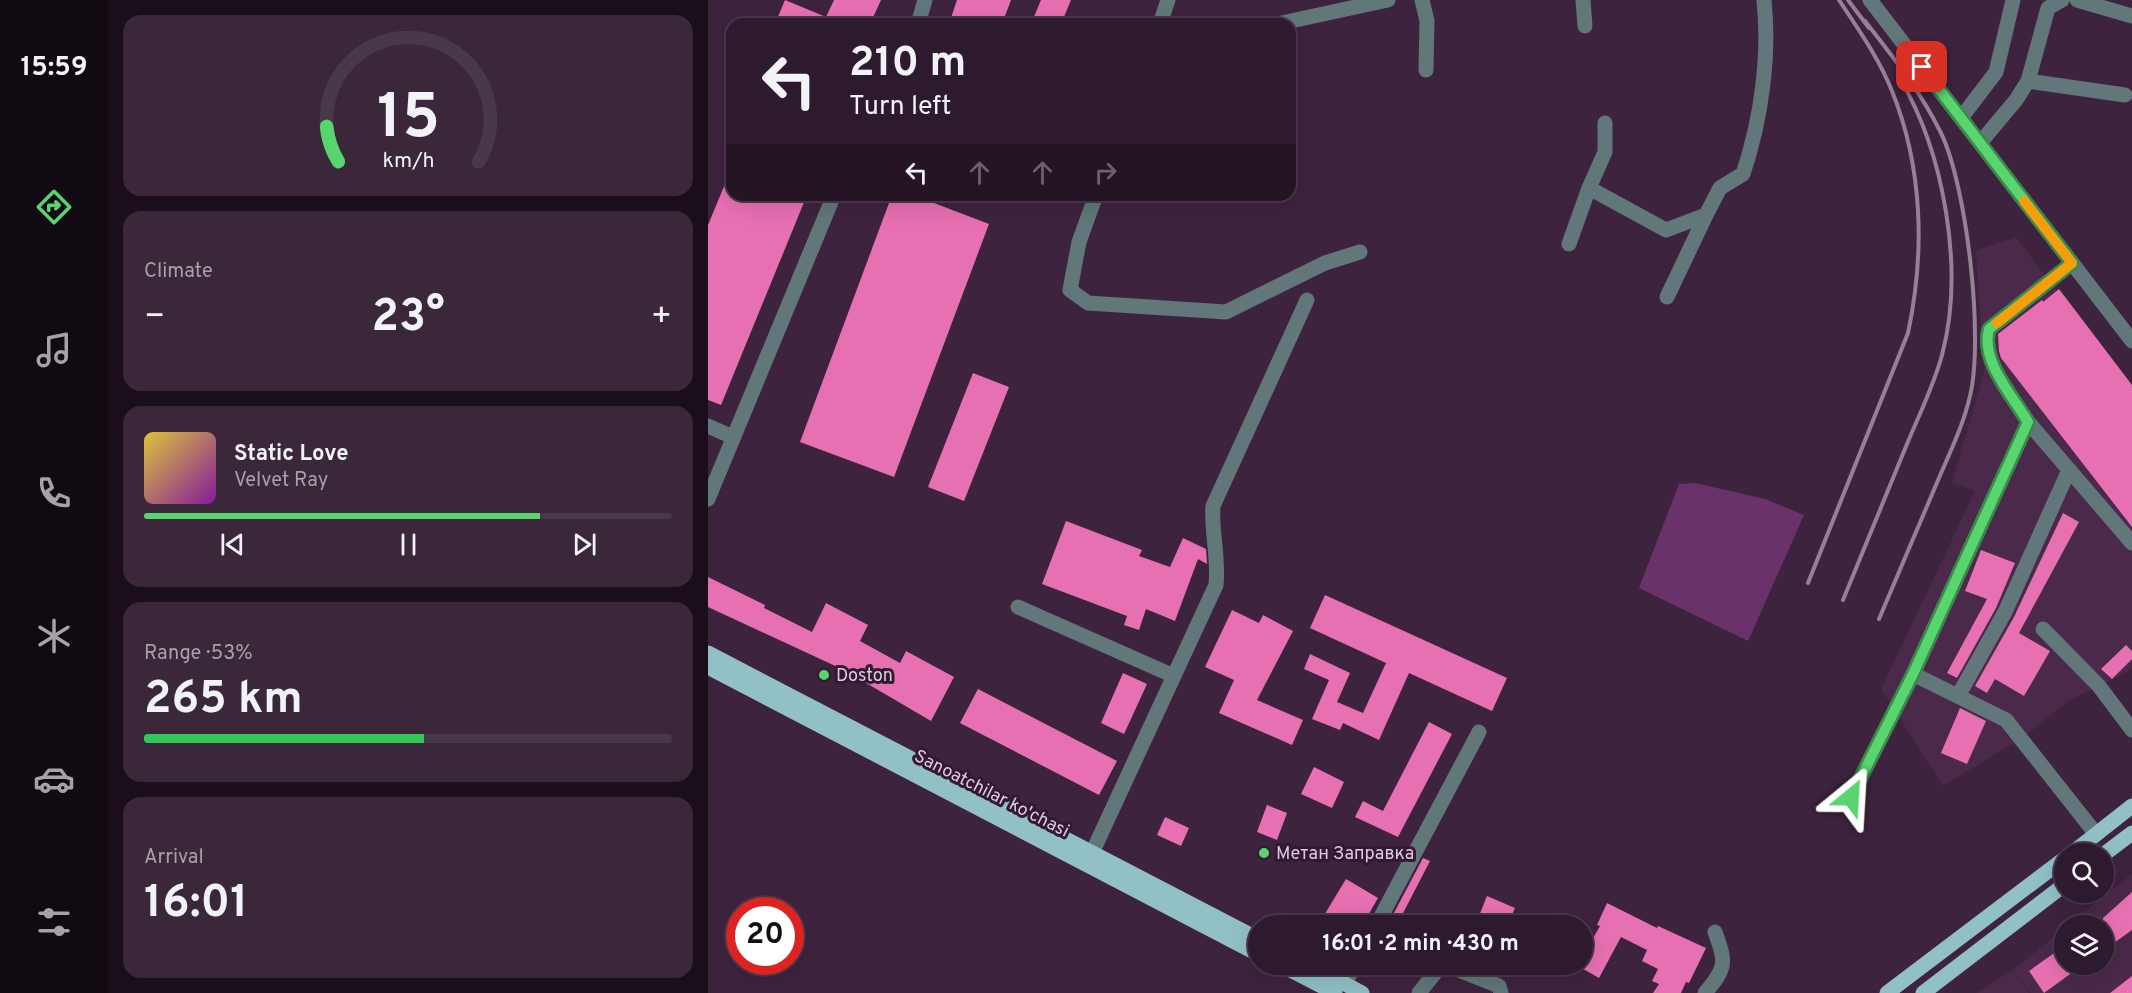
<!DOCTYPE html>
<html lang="en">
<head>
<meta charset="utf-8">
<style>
  :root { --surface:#2e1a2e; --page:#3a273a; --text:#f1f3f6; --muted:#a7a1aa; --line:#49384a; --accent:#58d56f }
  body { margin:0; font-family:Overpass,sans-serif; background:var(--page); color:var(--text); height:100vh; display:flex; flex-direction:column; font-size:22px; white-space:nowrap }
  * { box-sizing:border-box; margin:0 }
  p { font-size:20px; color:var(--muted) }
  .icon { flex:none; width:33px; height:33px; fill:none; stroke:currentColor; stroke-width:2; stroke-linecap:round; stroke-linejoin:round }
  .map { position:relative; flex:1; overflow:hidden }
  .details { display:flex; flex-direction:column; gap:15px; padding:15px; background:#190e19; width:600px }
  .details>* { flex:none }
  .banner { position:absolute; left:18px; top:18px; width:570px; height:183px; border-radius:18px; box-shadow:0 6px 24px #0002,0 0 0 2px var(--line); background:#2e1a2e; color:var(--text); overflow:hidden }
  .controls { position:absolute; left:1346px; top:843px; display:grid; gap:12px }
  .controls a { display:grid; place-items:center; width:60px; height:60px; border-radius:50%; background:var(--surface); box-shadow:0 6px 24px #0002,0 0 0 2px var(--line); font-size:30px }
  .speed { position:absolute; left:18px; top:897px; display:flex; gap:12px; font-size:30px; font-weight:700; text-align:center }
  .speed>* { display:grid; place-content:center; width:78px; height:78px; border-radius:50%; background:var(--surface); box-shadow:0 6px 24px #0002,0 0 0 2px var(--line); line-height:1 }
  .speed .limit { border:9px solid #d22; background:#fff; color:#111 }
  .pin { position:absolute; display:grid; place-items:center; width:51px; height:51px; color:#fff; margin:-26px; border-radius:12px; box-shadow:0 3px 9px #0006 }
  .me { position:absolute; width:66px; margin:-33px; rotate:27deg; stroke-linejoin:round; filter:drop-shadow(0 0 4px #0008) }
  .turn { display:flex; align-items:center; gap:21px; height:126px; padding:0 24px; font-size:27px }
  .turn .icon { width:78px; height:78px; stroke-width:2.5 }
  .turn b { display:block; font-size:42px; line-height:51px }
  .lanes { display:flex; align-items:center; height:57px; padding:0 24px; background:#0003; justify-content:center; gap:30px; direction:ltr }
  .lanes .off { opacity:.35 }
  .big { font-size:45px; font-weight:700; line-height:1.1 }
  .details .tile { flex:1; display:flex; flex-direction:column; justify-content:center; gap:9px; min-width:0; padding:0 21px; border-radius:18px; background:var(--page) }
  .details .dial { align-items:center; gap:0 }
  .dial svg { height:156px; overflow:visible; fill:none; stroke:var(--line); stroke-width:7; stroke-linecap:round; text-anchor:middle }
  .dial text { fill:var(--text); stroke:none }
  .song { display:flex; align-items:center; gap:18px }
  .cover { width:72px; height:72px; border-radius:9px; background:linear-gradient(135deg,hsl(50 70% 55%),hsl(290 70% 35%)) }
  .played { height:6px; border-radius:3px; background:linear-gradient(90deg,var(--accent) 75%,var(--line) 75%) }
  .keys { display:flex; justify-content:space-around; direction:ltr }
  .heat { display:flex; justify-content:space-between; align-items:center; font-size:33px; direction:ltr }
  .charge { height:9px; border-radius:4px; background:linear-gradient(90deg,#34c759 53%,var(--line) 0) }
  .trip { position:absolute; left:540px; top:915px; width:345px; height:60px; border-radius:30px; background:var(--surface); box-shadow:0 6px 24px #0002,0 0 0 2px var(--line); font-weight:700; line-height:60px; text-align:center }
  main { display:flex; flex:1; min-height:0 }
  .dock { display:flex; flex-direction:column; width:108px; justify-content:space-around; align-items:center; background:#120a12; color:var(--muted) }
  .dock .icon { width:42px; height:42px }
  .dock .selected { color:var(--accent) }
  .dock b { font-size:27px; color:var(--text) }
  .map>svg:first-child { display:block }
</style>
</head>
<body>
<main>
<nav class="dock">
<b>15:59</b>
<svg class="icon selected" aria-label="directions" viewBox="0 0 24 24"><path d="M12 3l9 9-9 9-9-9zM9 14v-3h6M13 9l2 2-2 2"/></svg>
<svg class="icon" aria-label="music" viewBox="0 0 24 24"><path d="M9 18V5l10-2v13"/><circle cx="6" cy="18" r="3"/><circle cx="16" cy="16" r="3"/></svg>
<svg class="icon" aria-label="phone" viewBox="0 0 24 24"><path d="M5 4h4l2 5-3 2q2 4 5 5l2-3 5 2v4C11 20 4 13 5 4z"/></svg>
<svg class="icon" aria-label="climate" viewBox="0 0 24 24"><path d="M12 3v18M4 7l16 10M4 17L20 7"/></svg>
<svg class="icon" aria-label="car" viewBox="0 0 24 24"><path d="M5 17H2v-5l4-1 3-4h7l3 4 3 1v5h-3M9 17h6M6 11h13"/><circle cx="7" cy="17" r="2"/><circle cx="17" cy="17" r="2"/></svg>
<svg class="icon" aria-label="filters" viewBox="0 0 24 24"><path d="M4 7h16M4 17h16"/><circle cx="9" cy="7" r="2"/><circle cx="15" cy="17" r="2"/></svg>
</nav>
<section class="details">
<div class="tile dial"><svg viewBox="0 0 100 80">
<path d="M14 69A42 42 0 1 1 86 69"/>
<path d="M14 69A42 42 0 0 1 8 51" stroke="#58d56f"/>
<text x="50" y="56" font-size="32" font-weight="700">15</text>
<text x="50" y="72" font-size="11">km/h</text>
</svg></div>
<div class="tile"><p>Climate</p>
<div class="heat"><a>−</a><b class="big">23°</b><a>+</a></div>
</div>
<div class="tile">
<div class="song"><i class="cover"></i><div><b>Static Love</b><p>Velvet Ray</p></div></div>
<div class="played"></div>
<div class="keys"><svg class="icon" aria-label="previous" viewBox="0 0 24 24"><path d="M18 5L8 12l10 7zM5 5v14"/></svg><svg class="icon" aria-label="pause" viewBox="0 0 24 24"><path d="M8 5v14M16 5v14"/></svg><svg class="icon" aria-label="next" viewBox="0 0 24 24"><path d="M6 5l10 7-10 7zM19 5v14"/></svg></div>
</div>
<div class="tile"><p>Range · 53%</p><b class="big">265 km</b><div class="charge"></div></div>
<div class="tile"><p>Arrival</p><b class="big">16:01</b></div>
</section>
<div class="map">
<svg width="1424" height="993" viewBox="0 0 1424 993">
  <rect width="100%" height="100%" fill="#3e233e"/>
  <path fill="#4a294a" d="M1308,237L1424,391V666L1420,672L1360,701L1316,737L1235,786L1173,689L1267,491L1244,483L1276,372L1268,250Z
    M1424,874V993H1323L1305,970L1356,929V964H1395V926L1360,925Z
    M1304,970L1322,993H1269Z"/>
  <path fill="#6a326a" d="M987,483L1057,499L1096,515L1040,641L931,588L971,484Z"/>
  <path fill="#e770b3" d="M77,0L118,17L126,0H173L162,24H67Z
    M249,0H303L294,24H241Z
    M333,0H363L353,24H323Z
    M24,167V195H99L13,405L0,400V225Z
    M184,195H205L281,224L186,477L92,442Z
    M1351,289L1424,385V527L1293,358L1291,351L1290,334L1334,300L1335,302Z
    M265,373L301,387L256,501L220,487Z
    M1355,513L1371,522L1311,633L1342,651L1316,696L1287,679L1279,693L1267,686L1306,617Z
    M358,521L434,550L431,556L462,567L475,538L498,549L499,564L490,559L467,621L438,609L431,630L416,625L419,616L334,584Z
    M1273,550L1307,563L1288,608L1249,678L1239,673L1279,599L1257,591Z
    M0,577L57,605L56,608L104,632L118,603L160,625L152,641L192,663L198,651L246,677L223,721L136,670L0,607Z
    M617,595L799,678L784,711L701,673L671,740L635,723L632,730L604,719L621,680L596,669L602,654L642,673L629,702L655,713L678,663L602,628Z
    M524,610L551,623L555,615L585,631L549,700L595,720L584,745L511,713L526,680L497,667Z
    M1418,645L1424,651V659L1404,679L1393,669Z
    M415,673L439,684L416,734L393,723Z
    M270,689L409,761L391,795L252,723Z
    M1252,708L1278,721L1259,764L1233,753Z
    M721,722L744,734L690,837L647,817L655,801L675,811Z
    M606,767L636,782L624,808L593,794Z
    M559,805L579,813L569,840L549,832Z
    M457,817L481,828L473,846L449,835Z
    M715,858L722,861L693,917L708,926H679Z
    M638,879L670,898L654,926H629L615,917Z
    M1424,892V930L1395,951V918Z
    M779,896L807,908L799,926L771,916Z
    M899,903L949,928L950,926L998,948L981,983L978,982L973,993H945L951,984L944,981L950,969L934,961L939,950L913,937L891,978L870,966L874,964V957L892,926L889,925Z
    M1356,946V964H1376L1336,993L1321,971Z
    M1424,976V993H1402Z"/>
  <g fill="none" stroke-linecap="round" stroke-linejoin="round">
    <path stroke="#61777a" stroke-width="15" d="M714,0L719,21L718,70
      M875,0L877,26
      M1162,0L1424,341
      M1369,0L1424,16
      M210,24L217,0
      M452,24L460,0
      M569,24L680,0
      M1320,81L1340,8L1354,0
      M1253,118L1288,72L1305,0
      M1272,143L1308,100L1320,81L1417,95
      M881,188L958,230L998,215L1012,188L1035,174C1053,120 1062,57 1056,0
      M388,195L371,242L362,290L380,303L518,312L617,263L652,252
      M861,244L881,188L897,152V123
      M1364,263L1281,329C1272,360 1305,397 1320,422L1205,674L1298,720L1388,834
      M959,297L998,215
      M1320,422L1424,543
      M0,426L25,437
      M0,499L126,195
      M310,607L466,676
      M1335,629L1391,686L1424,730
      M1250,696L1297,612L1361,470
      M1143,797L1205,674
      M384,853L508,585C511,557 503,533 505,506L599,300
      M668,926L771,732
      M736,964L791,986L793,993
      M637,984L647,964
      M711,993L734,964
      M997,993C1019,967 1018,962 1007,932"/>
    <path stroke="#91c0c7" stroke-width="15" d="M0,653L550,939
      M0,667L550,954
      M1363,854L1424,806
      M1395,855L1424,833
      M571,964L627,993
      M600,964L654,993
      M1179,993L1356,859
      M1215,993L1356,885"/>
    <path stroke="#968095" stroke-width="4" d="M1140,0L1161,28
      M1157,21C1185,57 1213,92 1233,133C1259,187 1276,338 1262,396C1255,427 1240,456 1228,485C1209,530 1190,574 1171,619
      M1100,583L1200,333C1217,253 1215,168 1184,91C1171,58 1150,29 1131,0
      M1135,600C1156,548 1178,496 1199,444C1211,415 1226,385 1234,355C1257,269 1236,152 1191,77"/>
  </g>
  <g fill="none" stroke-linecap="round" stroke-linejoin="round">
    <defs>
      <path id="route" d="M1143,797L1205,674L1320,422C1305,396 1272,361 1281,329L1364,263L1214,67"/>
    </defs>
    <use href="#route" stroke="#398a48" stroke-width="15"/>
    <use href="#route" stroke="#58d56f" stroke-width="10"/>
    <path stroke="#f59e0b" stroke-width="10" d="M1289,323L1364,263L1316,201"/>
  </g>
  <g fill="#58d56f" stroke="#331933" stroke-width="2">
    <circle cx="116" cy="675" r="6"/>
    <circle cx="556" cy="853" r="6"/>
  </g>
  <g text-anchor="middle" stroke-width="6" stroke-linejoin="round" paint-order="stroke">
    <g font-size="18" fill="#deccdd" stroke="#331933" text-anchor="start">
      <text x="128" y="681">Doston</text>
      <text x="568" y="859">Метан Заправка</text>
    </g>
    <g font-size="18" fill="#deccdd" stroke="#331933">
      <text transform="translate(284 793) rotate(27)" y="6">Sanoatchilar ko'chasi</text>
    </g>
  </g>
</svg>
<div class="controls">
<a><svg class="icon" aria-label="search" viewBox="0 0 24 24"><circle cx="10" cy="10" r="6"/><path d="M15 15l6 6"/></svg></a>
<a><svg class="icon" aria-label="layers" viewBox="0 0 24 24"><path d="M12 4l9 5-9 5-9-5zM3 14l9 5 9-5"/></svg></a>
</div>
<div class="speed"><div class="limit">20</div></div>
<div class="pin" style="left:1214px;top:67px;background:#d93025"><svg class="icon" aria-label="arrive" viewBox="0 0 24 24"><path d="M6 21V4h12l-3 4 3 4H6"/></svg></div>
<svg class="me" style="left:1143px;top:797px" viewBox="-20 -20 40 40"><path d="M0-17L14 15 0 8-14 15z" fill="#58d56f" stroke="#fff" stroke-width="4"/></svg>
<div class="trip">16:01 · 2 min · 430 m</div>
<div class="banner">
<div class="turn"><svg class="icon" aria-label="left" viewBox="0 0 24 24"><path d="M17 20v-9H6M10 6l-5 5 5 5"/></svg><div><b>210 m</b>Turn left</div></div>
<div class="lanes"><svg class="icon" aria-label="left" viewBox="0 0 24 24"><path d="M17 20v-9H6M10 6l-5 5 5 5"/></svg><svg class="icon off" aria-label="ahead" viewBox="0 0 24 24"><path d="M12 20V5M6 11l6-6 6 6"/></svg><svg class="icon off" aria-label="ahead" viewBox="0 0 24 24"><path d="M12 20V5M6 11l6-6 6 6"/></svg><svg class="icon off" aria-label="right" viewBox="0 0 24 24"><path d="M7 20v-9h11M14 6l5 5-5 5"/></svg></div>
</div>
</div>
</main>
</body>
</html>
